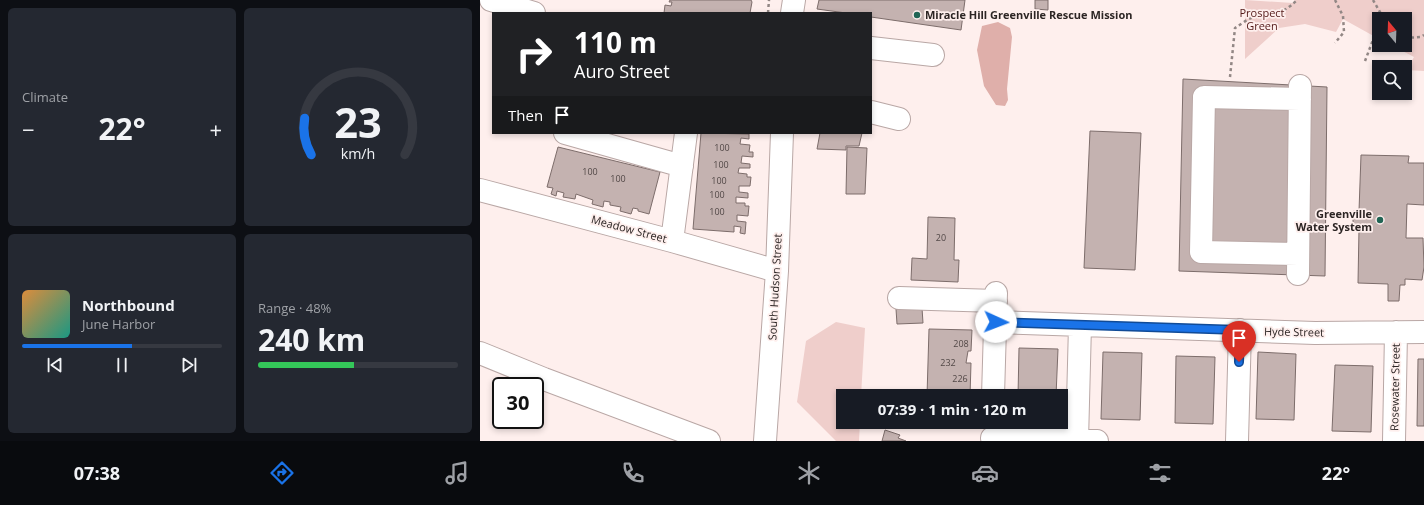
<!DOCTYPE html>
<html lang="en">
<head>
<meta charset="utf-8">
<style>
  :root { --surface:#171b24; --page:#242831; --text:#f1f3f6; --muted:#9ea1a6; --line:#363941; --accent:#1a73e8 }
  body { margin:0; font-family:"Open Sans",sans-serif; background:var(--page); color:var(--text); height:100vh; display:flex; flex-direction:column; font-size:15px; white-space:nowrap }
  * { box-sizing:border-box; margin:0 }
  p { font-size:13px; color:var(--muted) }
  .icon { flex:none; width:22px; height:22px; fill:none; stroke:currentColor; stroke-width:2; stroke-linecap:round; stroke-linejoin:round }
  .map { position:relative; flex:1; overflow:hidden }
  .side { display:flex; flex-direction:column; gap:8px; padding:8px; background:#0d0f14; width:480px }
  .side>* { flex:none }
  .guide { position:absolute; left:12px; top:12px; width:380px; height:122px; border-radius:0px; box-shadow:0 2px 6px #0003; background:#202124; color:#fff; overflow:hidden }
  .needle { width:26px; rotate:341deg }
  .controls { position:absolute; left:892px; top:12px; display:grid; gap:8px }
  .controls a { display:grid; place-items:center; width:40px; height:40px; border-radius:0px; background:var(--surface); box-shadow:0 2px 6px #0003; font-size:20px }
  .speed { position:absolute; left:12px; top:377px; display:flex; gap:8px; font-size:20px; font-weight:700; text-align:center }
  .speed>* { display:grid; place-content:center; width:52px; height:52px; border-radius:50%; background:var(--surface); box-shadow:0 2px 6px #0003; line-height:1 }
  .speed .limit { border:2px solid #111; border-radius:6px; background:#fff; color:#111 }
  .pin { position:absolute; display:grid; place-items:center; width:34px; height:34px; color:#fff; margin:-41px -17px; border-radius:50% 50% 50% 0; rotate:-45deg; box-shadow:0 0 4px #0007 }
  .pin .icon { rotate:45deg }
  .me { position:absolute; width:44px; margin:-22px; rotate:92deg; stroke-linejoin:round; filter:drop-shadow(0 0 3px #0008) }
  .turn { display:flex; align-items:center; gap:14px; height:84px; padding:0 16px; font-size:18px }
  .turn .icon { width:52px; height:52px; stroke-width:2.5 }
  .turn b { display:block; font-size:28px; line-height:34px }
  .then { display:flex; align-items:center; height:38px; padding:0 16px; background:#0003; gap:8px; font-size:15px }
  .big { font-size:30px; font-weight:700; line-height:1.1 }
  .side .widget { flex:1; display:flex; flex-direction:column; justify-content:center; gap:6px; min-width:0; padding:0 14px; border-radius:6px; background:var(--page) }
  .side .dial { align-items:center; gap:0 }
  .dial svg { height:104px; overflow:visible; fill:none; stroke:var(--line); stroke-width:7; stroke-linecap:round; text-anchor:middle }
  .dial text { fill:var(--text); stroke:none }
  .song { display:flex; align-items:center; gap:12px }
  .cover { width:48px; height:48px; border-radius:6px; background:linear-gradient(135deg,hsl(30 70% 55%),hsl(170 70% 35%)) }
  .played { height:4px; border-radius:2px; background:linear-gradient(90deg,var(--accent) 55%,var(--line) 55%) }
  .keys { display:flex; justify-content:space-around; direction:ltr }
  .heat { display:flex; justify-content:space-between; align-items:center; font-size:22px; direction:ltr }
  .charge { height:6px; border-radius:3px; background:linear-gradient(90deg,#34c759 48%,var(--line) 0) }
  .side .tiles { flex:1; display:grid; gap:8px; grid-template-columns:repeat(2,1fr) }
  .trip { position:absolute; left:356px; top:389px; width:232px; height:40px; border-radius:0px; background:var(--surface); box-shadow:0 2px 6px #0003; font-weight:700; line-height:40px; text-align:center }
  .menu { display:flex; height:64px; justify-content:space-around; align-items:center; background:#090b0e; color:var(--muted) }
  .menu .icon { width:28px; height:28px }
  .menu .selected { color:var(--accent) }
  .menu b { font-size:18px; color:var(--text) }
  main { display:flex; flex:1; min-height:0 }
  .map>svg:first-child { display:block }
</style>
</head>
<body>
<main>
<section class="side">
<div class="tiles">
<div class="widget"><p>Climate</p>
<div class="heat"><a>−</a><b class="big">22°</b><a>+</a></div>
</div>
<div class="widget dial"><svg viewBox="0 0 100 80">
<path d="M14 69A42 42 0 1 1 86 69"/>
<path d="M14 69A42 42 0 0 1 9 41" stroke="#1a73e8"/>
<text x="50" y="56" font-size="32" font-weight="700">23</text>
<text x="50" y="72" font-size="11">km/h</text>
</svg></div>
<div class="widget">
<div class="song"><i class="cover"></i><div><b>Northbound</b><p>June Harbor</p></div></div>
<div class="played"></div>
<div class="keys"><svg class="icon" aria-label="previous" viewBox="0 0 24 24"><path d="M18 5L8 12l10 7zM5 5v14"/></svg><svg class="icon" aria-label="pause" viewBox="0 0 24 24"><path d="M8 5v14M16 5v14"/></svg><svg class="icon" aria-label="next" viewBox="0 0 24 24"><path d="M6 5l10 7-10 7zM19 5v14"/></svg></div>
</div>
<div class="widget"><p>Range · 48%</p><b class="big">240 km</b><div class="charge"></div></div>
</div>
</section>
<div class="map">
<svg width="944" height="441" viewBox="0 0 944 441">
  <rect width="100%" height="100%" fill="#feefed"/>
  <path fill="#efcecb" d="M765,0L813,3L815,0H944V71L927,70L934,57L911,45H925V19H899V39L863,19L856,32L825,24L799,28L765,59Z
    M356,322L385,328L381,396H363V422H380L379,441H356L317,402L326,341Z"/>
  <path fill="#dfafaa" d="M518,22L530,28L532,37L527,89L528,100L525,106L516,105L504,86L497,50L502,26Z"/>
  <path fill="#c4b2b0" stroke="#7d6d6b" d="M190,0H271L272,2L270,13H184L185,5L191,6L192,2H189Z
    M339,0H485L481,30L391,17V13H366L337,9Z
    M555,0H568V10L555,9Z
    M703,79L847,87L845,276L699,271Z
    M610,131L661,133L655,270L604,268Z
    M221,133L269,134V139L261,138L260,144L270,145L269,152H273V157L262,156L261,163L270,164V168H259L258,173L267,174V177H271L270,186H259V192L268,193V198L256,197V203H265V206H269L268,216L257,215V221L266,222L265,234L260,233L261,227L254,226V232L213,229Z
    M340,133H382L379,146H366V150L337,149Z
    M78,147L180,172L169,214L158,211V209L153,208L151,214L140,211L141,207L130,205V202L124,201L123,207L112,204L113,200L96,194L95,199L83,197L84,193L77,191L76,196L71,194L73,188L67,187Z
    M367,147L387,148L385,194H366Z
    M881,155L929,156L928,163H944V205L927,204L926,238H943L944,267L942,280L925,279V285H920L919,301H908V284L878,283L879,229H873V211H879Z
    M448,217L475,218L474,260H479L478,282L431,280L432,258L447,259Z
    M442,308L443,323L417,324L416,309Z
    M449,329L492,330L491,351H488L486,363H491L490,396H447Z
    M539,348L578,349L576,396H538Z
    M623,352L662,353L660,420L621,419Z
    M778,352L816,354L814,420L776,419Z
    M696,356L735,357L733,424L695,423Z
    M938,359H944V426H937Z
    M855,365L893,366L891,432L852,431Z
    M447,422H490V424H447Z
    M405,430L420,435L418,438L426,441H402Z"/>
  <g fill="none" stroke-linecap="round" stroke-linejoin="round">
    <defs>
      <path id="minor" d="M11,0L54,13
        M312,13L314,0
        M391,48L453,55
        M391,112L419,119
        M85,133L202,166
        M0,190L192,241L297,271
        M192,241L206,133
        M818,254L721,252L724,97L820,99
        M818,274L820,86
        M419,298L516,301
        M516,322L835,333L944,332
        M0,353L64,379L229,441
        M513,396L516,293
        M512,438L617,441
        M285,441L297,271L302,133
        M597,441L600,325
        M757,441L760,330
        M914,441L916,332"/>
    </defs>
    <use href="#minor" stroke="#b9a7a5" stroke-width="24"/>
    <path stroke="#928785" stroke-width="2.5" stroke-dasharray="3 3" stroke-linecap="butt" d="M855,0L863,16L864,32L855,43
      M893,0L904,19
      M288,13L289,0
      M925,38L940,37L944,35
      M885,61L899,24
      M750,77L755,28C760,25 766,20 771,18C792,11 799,18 817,0"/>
    <use href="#minor" stroke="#fff" stroke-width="22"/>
  </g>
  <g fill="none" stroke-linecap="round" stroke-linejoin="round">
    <defs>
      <path id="route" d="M516,322L760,330L759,362"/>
    </defs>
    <use href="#route" stroke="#114b97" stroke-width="10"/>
    <use href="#route" stroke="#1a73e8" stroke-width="7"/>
  </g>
  <g fill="#216555" stroke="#feefed" stroke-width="1.5">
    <circle cx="437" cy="15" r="4"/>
    <circle cx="900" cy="220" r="4"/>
  </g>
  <g text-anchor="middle" stroke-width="3.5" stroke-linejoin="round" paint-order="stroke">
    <g font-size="9" fill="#524847">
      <text x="242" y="151">100</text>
      <text x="241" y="168">100</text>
      <text x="110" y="175">100</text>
      <text x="138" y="182">100</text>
      <text x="239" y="184">100</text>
      <text x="237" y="198">100</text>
      <text x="237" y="215">100</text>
      <text x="461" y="241">20</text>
      <text x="481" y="347">208</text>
      <text x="468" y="366">232</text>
      <text x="480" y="382">226</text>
    </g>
    <g font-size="11" fill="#531918" stroke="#feefed">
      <text x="782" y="17">Prospect<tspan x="782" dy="13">Green</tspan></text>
    </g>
    <g font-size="11" font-weight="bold" fill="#2c2524" stroke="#feefed" text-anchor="start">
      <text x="445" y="19">Miracle Hill Greenville Rescue Mission</text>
      <text x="892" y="218" text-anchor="end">Greenville<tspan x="892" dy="13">Water System</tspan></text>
    </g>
    <g font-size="11" fill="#2c2524" stroke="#feefed">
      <text transform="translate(149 229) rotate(15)" y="4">Meadow Street</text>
      <text transform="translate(295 287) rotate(-87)" y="4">South Hudson Street</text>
      <text transform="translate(814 332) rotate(1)" y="4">Hyde Street</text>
      <text transform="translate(915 387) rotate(-89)" y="4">Rosewater Street</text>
    </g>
  </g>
</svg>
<div class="controls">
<a><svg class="needle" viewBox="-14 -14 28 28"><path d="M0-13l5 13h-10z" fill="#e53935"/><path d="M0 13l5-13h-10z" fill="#9ea1a6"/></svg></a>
<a><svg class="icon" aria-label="search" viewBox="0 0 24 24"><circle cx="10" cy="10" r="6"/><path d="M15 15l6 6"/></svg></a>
</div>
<div class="speed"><div class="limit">30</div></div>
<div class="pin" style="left:759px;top:362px;background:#d93025"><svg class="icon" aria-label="arrive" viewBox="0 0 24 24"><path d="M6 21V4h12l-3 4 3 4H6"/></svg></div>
<svg class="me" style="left:516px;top:322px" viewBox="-20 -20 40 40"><circle r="19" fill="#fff"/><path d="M0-13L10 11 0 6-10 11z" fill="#1a73e8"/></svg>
<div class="trip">07:39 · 1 min · 120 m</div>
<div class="guide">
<div class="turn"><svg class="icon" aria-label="right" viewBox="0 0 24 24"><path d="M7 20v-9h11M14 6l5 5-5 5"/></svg><div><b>110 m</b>Auro Street</div></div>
<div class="then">Then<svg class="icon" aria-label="arrive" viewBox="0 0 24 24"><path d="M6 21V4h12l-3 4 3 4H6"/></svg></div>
</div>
</div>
</main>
<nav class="menu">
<b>07:38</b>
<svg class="icon selected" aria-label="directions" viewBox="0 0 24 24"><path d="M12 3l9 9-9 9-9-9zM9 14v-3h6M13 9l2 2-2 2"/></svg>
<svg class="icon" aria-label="music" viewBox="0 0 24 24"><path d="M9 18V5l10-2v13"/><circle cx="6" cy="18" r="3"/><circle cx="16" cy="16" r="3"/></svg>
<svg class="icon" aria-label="phone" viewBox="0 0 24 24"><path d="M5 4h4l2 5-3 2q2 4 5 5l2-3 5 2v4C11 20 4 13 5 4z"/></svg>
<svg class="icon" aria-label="climate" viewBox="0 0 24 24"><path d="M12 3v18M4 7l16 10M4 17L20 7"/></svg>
<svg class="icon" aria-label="car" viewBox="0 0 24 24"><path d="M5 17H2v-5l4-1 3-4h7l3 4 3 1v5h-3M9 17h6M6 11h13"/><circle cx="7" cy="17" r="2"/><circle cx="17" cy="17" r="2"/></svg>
<svg class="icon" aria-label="filters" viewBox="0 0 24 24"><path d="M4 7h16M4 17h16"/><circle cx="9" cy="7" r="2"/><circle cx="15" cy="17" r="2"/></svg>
<b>22°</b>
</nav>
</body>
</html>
